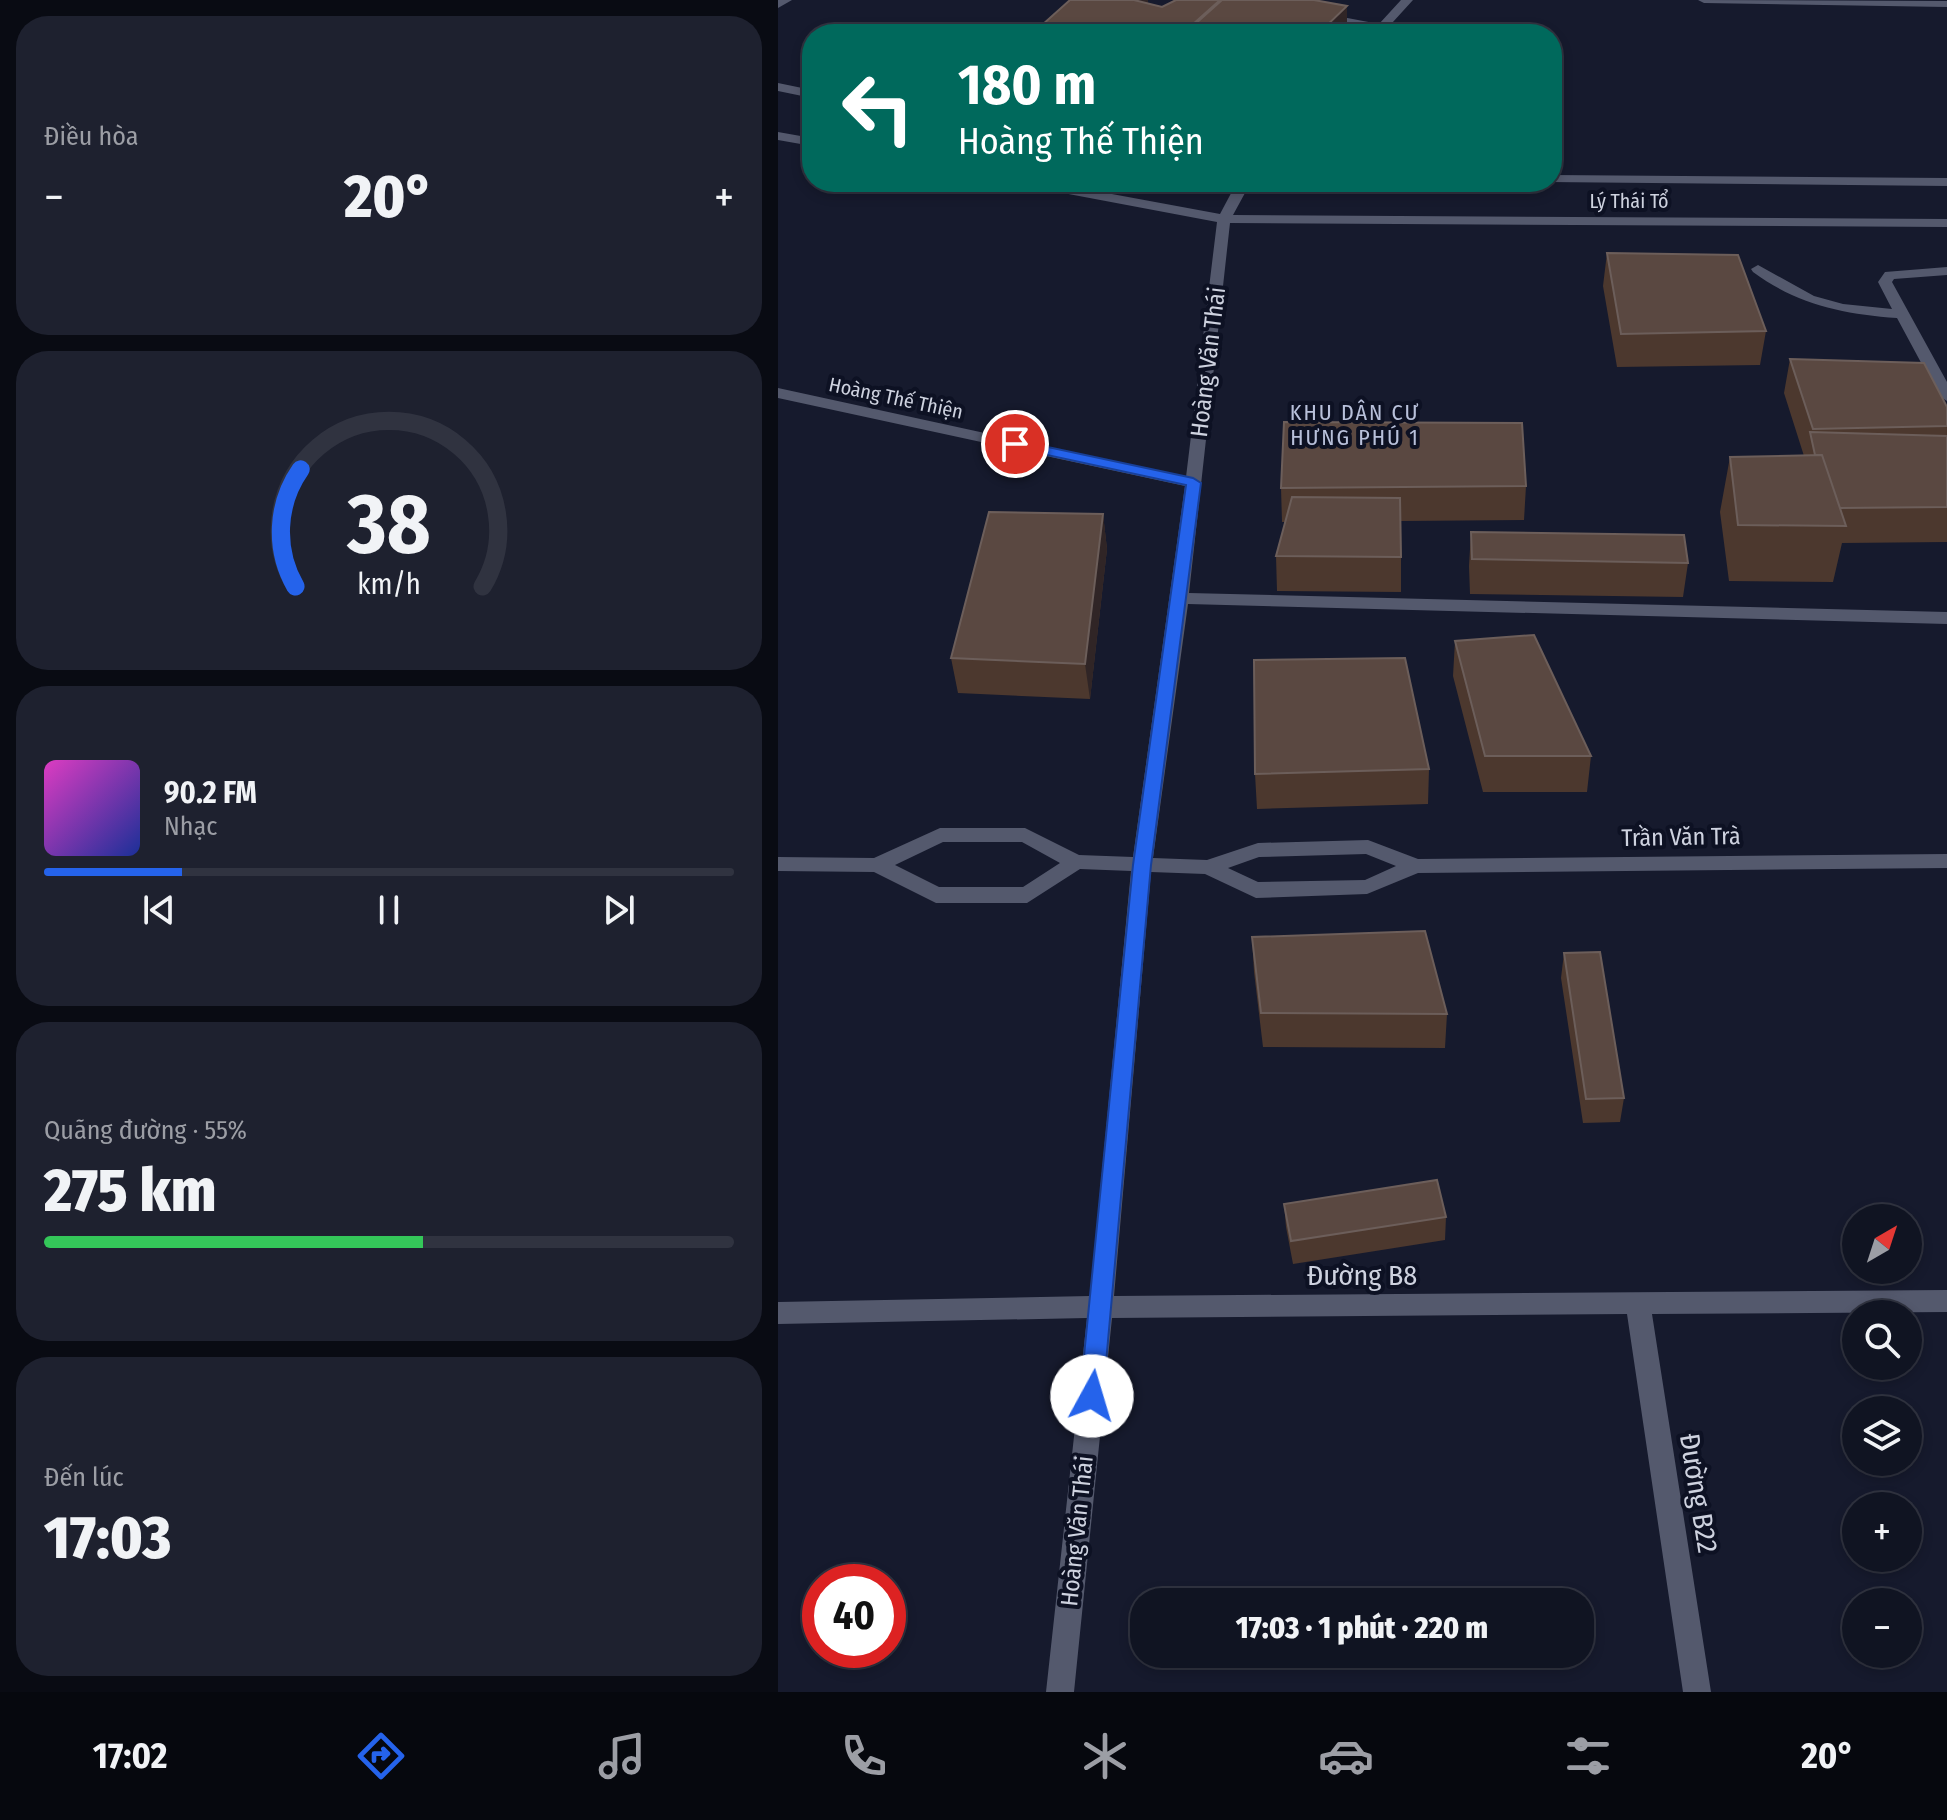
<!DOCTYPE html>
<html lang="vi">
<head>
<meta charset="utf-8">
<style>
  :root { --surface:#101422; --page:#1e212f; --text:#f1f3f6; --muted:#9c9ea5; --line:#303340; --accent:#2563eb }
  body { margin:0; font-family:"Fira Sans Condensed",sans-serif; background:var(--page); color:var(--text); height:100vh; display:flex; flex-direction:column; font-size:30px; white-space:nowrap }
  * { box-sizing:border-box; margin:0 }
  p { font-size:26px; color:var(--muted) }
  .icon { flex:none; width:44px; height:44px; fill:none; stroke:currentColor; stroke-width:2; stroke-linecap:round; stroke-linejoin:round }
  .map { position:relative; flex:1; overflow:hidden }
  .side { display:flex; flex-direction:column; gap:16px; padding:16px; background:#090b13; width:778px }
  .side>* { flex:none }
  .banner { position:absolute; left:24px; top:24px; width:760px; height:168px; border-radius:32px; box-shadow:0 4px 12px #0003,0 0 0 2px var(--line); background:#00695c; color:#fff; overflow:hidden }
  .needle { width:52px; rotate:39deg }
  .tools { position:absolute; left:1064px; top:1204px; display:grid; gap:16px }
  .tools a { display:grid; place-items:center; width:80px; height:80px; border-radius:50%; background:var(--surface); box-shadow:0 4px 12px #0003,0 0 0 2px var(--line); font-size:40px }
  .speed { position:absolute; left:24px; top:1564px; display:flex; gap:16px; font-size:40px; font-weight:700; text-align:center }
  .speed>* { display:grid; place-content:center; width:104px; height:104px; border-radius:50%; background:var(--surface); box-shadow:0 4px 12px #0003,0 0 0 2px var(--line); line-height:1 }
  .speed .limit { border:12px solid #d22; background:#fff; color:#111 }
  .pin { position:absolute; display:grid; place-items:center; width:68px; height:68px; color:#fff; margin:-34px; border:4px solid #fff; border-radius:50%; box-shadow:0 2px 8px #0007 }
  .me { position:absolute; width:88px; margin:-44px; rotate:6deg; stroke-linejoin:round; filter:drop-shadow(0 0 6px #0008) }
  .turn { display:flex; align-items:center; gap:28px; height:168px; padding:0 24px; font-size:36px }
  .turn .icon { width:104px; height:104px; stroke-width:2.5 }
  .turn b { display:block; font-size:56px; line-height:68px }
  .big { font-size:60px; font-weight:800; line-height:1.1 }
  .side .widget { flex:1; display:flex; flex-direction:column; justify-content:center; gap:12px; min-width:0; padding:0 28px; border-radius:32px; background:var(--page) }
  .side .dial { align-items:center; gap:0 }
  .dial svg { height:208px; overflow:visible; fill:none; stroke:var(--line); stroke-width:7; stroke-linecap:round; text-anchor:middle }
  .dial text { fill:var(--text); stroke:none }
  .song { display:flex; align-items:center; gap:24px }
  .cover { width:96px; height:96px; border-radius:12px; background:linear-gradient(135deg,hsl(310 70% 55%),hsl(230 70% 35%)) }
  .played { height:8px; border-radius:4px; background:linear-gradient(90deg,var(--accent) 20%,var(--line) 20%) }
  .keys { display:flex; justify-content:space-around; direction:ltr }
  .heat { display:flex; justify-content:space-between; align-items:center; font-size:44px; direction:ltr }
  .charge { height:12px; border-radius:6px; background:linear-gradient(90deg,#34c759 55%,var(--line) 0) }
  .trip { position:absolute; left:352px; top:1588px; width:464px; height:80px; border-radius:32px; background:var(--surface); box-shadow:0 4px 12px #0003,0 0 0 2px var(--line); font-weight:800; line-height:80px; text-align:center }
  .tab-bar { display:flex; height:128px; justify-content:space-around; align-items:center; background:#06080e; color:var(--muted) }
  .tab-bar .icon { width:56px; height:56px }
  .tab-bar .selected { color:var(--accent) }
  .tab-bar b { font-size:36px; color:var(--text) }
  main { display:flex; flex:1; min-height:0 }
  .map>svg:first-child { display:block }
</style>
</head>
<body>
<main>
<section class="side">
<div class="widget"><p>Điều hòa</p>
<div class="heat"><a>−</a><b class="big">20°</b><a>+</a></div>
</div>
<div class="widget dial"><svg viewBox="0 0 100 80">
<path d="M14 69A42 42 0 1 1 86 69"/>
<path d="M14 69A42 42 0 0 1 16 24" stroke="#2563eb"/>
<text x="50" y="56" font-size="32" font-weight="700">38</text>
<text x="50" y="72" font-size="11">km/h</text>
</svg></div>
<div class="widget">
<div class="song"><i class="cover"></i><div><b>90.2 FM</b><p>Nhạc</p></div></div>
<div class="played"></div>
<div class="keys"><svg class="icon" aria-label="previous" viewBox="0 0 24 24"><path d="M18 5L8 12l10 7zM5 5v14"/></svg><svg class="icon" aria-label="pause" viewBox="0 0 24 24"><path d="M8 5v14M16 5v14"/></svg><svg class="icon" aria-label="next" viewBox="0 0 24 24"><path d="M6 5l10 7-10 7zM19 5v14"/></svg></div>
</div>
<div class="widget"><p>Quãng đường · 55%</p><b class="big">275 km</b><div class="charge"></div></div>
<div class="widget"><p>Đến lúc</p><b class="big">17:03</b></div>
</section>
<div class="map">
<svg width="1169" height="1692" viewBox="0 0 1169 1692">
  <rect width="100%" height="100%" fill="#161a2d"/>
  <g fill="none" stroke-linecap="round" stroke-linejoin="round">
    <path fill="#54596d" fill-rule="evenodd" d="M0,0H14L0,8Z
      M623,0H635L604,34H592L595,30L537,16L543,13L601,24Z
      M920,0L1169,1V7L926,3Z
      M0,83L34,90V98L0,91Z
      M0,132L34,138V146L0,140Z
      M774,175L1169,178V186L770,182H774Z
      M241,182H269L442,214L459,182H473L455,215L1169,219V227L452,223L411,593L1169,612V624L410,604L375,858L429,860L480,843L590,840L640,859L1169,854V868L640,873L589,894L478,898L427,874L373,872L336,1296L1169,1290V1312L874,1314L933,1692H905L849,1314L334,1318L296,1692H268L309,1318L0,1324V1302L312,1296L353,871L302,869L249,903H158L96,872L0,871V857L96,858L162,828H247L301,855L355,857L407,486L0,398V388L408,477L439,222L248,186ZM165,842H244L282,863L245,887H161L117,865ZM588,854L618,866L587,880L480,882L450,868L481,857Z
      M980,265L1036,296L1065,304L1114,309L1100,282L1107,272L1169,267V275L1116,279L1114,282L1169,382V401L1161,396L1119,318C1065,314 1020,305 975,272L973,269Z"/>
  </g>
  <path fill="#4c382e" d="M292,0H370V4L384,7L569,34H254Z
    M829,253L988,331L982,365L839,367L825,286Z
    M1012,359L1169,407V542L1064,543L1055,582L951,581L942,512L952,457L1026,456L1006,393Z
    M748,486L746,520L623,521V592L499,591L498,556L507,522H504L503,488Z
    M325,514L329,549L312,699L180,693L173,658Z
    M693,532L910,563L905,597L692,594L691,566Z
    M677,641L813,756L809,792H705L675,676Z
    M651,769L650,804L479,809L477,774Z
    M474,937L669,1014L667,1048L485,1047L476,972Z
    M786,953L846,1098L842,1122L805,1123L783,978Z
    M506,1204L668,1217L667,1240L515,1264L508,1227Z"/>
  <path fill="#302526" d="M356,0H370V8L358,30Z
    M569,6V34H540Z
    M340,26L341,34H328Z
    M325,514L329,549L312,699L307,664Z"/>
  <path fill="#5a4841" stroke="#6c5e5a" stroke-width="2" d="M292,0H356L384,7L398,0H442L404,34H359L360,32L340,26L328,34H254Z
    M444,0H536L569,6L540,34H406Z
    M829,253L960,255L988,331L843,334Z
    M1012,359L1146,363L1169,407V426L1035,429Z
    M506,422L744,423L748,486L503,488Z
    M1032,432L1169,436V507L1062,508L1044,455H1037Z
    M1044,455L1068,526L960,525L952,457Z
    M514,497L622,498L623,557L498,556Z
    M211,512L325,514L307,664L173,658Z
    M693,532L906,535L910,563L694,559Z
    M756,635L813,756H707L677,641Z
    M627,658L651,769L477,774L476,660Z
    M647,931L669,1014L483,1013L474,937Z
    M822,952L846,1098L808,1099L786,953Z
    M659,1180L668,1217L513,1241L506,1204Z"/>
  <path fill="#2563eb" stroke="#184099" stroke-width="2" d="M237,440L415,478L423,483L373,865L325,1396L322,1403L314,1406L306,1403L302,1396L355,865L408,485L232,447V441Z"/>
  <g text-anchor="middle" stroke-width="8" stroke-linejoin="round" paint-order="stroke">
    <g font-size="20" fill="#ced2df" stroke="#0d1123">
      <text x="851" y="208">Lý Thái Tổ</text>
      <text transform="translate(118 398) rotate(12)" y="7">Hoàng Thế Thiện</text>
    </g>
    <g font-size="22" letter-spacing="2" fill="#b8c0da" stroke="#0d1123">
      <text x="577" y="420">KHU DÂN CƯ<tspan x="577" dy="25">HƯNG PHÚ 1</tspan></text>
    </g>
    <g font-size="24" fill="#ced2df" stroke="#0d1123">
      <text transform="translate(430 362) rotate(-83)" y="8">Hoàng Văn Thái</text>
      <text transform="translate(903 837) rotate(-1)" y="8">Trần Văn Trà</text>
      <text transform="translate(299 1531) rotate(-84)" y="8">Hoàng Văn Thái</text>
    </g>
    <g font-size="28" fill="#ced2df" stroke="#0d1123">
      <text x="584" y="1285">Đường B8</text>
      <text transform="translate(921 1493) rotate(81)" y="10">Đường B22</text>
    </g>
  </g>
</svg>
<div class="tools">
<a><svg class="needle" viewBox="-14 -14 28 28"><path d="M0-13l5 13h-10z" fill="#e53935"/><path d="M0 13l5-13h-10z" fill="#9c9ea5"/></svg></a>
<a><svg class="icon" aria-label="search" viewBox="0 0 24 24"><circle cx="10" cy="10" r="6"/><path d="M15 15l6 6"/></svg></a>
<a><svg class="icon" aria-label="layers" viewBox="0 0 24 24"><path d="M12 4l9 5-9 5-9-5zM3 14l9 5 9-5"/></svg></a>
<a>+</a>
<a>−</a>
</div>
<div class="speed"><div class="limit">40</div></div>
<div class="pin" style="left:237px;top:444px;background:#d93025"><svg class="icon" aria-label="arrive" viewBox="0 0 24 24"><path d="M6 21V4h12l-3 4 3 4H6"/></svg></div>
<svg class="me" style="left:314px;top:1396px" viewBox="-20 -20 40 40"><circle r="19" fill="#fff"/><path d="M0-13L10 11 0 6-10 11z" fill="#2563eb"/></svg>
<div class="trip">17:03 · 1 phút · 220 m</div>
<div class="banner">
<div class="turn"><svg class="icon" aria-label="left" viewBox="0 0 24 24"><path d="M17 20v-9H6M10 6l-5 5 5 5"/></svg><div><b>180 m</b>Hoàng Thế Thiện</div></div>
</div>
</div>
</main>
<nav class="tab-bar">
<b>17:02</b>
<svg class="icon selected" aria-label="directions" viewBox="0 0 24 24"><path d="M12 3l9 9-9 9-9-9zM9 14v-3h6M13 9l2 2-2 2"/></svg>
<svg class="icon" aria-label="music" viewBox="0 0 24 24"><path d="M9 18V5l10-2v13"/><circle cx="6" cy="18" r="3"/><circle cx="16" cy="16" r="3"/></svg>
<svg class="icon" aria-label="phone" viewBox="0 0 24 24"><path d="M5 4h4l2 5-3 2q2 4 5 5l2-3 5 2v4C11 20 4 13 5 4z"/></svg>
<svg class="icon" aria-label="climate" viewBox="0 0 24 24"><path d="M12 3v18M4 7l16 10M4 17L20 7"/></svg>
<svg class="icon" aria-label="car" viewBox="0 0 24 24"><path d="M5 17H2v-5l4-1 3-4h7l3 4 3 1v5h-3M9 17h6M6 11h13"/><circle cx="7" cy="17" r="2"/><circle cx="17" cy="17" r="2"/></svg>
<svg class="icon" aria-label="filters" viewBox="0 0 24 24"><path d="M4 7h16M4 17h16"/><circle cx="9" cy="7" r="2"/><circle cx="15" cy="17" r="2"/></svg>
<b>20°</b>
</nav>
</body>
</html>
